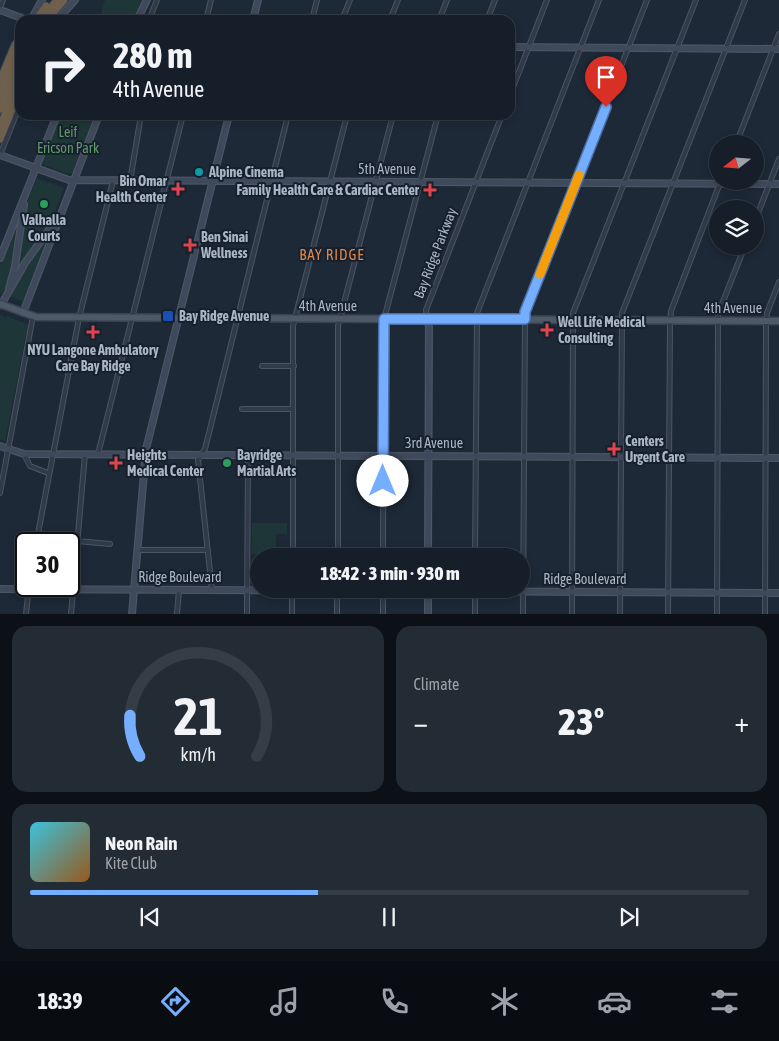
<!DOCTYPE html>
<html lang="en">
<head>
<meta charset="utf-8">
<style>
  :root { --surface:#161f29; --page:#232c35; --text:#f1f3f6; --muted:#9ea2a8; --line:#353d46; --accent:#75adff }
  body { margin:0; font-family:"Asap Condensed",sans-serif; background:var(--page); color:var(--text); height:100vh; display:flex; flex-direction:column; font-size:19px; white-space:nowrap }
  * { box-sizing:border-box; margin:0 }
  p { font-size:16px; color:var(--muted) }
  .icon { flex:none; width:28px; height:28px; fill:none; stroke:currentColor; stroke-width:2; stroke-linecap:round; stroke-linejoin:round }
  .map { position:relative; height:614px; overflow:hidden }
  .drawer { display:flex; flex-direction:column; gap:12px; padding:12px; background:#0c1117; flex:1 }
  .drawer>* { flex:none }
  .guide { position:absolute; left:15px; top:15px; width:500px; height:105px; border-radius:15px; box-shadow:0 2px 8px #0003,0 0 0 1px var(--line); background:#161f29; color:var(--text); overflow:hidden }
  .needle { width:32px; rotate:253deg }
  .buttons { position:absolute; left:709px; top:135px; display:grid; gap:10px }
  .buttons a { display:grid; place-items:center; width:55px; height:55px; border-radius:50%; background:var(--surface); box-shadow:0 2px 8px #0003,0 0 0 1px var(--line); font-size:25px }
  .speed { position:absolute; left:15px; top:532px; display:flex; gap:10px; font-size:25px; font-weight:700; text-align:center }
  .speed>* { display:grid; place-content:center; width:65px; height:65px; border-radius:50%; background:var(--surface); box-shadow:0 2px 8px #0003,0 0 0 1px var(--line); line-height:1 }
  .speed .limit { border:2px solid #111; border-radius:8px; background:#fff; color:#111 }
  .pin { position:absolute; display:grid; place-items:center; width:42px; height:42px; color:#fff; margin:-51px -21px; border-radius:50% 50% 50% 0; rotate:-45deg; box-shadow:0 0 5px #0007 }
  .pin .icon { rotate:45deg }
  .me { position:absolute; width:55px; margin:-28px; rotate:0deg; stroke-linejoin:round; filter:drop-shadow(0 0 4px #0008) }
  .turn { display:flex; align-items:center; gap:18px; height:105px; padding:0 15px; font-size:22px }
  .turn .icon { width:65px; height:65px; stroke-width:2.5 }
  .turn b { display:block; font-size:35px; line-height:42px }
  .big { font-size:38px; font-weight:800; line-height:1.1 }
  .drawer .widget { flex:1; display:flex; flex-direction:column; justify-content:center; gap:8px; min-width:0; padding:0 18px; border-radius:15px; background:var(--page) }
  .drawer .dial { align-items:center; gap:0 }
  .dial svg { height:130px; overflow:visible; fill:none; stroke:var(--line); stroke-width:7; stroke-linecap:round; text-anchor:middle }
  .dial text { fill:var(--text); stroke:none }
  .song { display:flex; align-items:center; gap:15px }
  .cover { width:60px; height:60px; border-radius:8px; background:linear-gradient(135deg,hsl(190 70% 55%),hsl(30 70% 35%)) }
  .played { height:5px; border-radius:2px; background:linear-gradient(90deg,var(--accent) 40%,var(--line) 40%) }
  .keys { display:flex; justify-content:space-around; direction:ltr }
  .heat { display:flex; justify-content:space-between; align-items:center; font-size:28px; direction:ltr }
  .drawer .tiles { flex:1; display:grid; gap:12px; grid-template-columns:1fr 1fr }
  .widget:last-child { grid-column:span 2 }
  .trip { position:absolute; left:250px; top:548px; width:280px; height:50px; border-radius:25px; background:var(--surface); box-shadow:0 2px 8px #0003,0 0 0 1px var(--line); font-weight:800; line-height:50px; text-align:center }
  .menu { display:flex; height:80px; justify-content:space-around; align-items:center; background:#090c10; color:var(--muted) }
  .menu .icon { width:35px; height:35px }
  .menu .active { color:var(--accent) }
  .menu b { font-size:22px; color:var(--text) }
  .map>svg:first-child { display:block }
</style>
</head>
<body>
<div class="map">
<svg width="779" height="614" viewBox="0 0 779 614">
  <rect width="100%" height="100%" fill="#1d2937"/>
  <path fill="#1f3638" d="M105,0H144L135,20H99Z
    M61,115H95L72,173H65L42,164Z
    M37,178L64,188L53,217L49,238L24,302L0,293V266Z
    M2,314L5,318L7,316L28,325L5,441L0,439V316Z
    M252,523H287V534H276V556L252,554Z"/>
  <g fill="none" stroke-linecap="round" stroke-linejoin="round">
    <defs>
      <path id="street" d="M0,7L3,0
        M149,20L157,0
        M206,20L211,0
        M312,20L317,0
        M342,20L350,0
        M390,20L398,0
        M439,20L447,0
        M487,20L495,0
        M510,95L547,0
        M736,144L779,34
        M0,155L20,105
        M130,181L141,115
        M755,221L779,159
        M427,319L426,310L502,115
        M262,366H294
        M242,409H293
        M24,454L30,466L48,473
        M98,454L183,115
        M0,493L33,316
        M77,541L110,544
        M36,544L79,318L113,181
        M138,550H207
        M293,556V326L347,115
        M338,556V326L393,115
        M383,556L384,319L438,115
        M475,556L477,313L599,0
        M212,590L198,460L205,449L288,115
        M26,614L29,586
        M71,614L85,454
        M177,614L179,590
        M247,614L248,455
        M292,614V589
        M337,614V589
        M383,614V591
        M475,614V591
        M523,614L525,312L647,0
        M572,614L573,313L696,0
        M620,614L622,313L745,0
        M668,614L670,321L671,311L720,183
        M717,614L718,314L745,246
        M765,614L766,321L767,313L779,282"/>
      <path id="secondary" d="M0,10L27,20
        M31,20L42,0
        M57,20L75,0
        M137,20L147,0
        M253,20L258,0
        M510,47L779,49
        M0,155L69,180L779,184
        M0,258L57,115
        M9,289L15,266L24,205
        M1,305L25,263L56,220
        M23,313L99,115
        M427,319L429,327L428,556
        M0,446L24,454L779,458
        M0,589L779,593
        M132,614L146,449L229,115
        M428,614V589"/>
      <path id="primary" d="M0,304L36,317L779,321"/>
      <path id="highway" d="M36,20L46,6
        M42,20L57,0
        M47,20L64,0
        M0,81L15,45L20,39
        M0,95L20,46
        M0,109L20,60
        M0,128L20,74
        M0,139L20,90"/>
    </defs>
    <use href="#street" stroke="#4b5563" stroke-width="6"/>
    <use href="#secondary" stroke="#4b5563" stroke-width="8"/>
    <use href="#primary" stroke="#3a4351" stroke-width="9"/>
    <use href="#highway" stroke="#3b4552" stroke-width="9"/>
    <use href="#street" stroke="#303a48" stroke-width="4"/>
    <use href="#secondary" stroke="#3e495b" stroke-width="5.5"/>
    <use href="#primary" stroke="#4e5968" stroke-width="6"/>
    <use href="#highway" stroke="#6e604c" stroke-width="7"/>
  </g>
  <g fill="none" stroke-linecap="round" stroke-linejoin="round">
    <defs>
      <path id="route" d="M383,481L384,319H525V312L606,107"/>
    </defs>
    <use href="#route" stroke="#4c70a6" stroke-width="12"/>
    <use href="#route" stroke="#75adff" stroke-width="9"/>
    <path stroke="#f59e0b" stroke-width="9" d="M540,274L579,175"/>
  </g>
  <circle fill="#0f9aa8" stroke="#16202c" stroke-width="2" cx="199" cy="172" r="5"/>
  <g fill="#e0444e" stroke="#16202c" stroke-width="2">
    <path d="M175.5 181.5h5v5h5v5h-5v5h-5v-5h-5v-5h5z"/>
    <path d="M427.5 182.5h5v5h5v5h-5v5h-5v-5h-5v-5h5z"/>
    <path d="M187.5 237.5h5v5h5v5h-5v5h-5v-5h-5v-5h5z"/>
    <path d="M544.5 322.5h5v5h5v5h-5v5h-5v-5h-5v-5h5z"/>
    <path d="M90.5 324.5h5v5h5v5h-5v5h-5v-5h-5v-5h5z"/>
    <path d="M611.5 441.5h5v5h5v5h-5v5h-5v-5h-5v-5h5z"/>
    <path d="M113.5 455.5h5v5h5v5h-5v5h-5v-5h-5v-5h5z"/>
  </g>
  <g fill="#2e9e5b" stroke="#16202c" stroke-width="2">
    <circle cx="44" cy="204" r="5"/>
    <circle cx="227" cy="463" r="5"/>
  </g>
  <rect fill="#1a4fb4" stroke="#16202c" stroke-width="2" x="162" y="310" width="12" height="12" rx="2.5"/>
  <g text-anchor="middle" stroke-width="4" stroke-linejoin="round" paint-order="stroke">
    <g font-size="14" fill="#60976b" stroke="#16202c">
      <text x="68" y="137">Leif<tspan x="68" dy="16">Ericson Park</tspan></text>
    </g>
    <g font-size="14" fill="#aab5c5" stroke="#16202c">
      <text x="387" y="174">5th Avenue</text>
      <text transform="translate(435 253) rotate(-69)" y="5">Bay Ridge Parkway</text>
      <text x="328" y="311">4th Avenue</text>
      <text x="733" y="313">4th Avenue</text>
      <text x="434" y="448">3rd Avenue</text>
      <text x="180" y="582">Ridge Boulevard</text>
      <text x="585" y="584">Ridge Boulevard</text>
    </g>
    <g font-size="14" font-weight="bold" fill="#aab5c5" stroke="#16202c" text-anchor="start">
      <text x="209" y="177">Alpine Cinema</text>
      <text x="167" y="186" text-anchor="end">Bin Omar<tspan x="167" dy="16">Health Center</tspan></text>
      <text x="419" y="195" text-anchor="end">Family Health Care &amp; Cardiac Center</text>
      <text x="44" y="225" text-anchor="middle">Valhalla<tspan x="44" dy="16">Courts</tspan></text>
      <text x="201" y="242">Ben Sinai<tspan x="201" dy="16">Wellness</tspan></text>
      <text x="179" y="321">Bay Ridge Avenue</text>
      <text x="558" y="327">Well Life Medical<tspan x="558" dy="16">Consulting</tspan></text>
      <text x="93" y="355" text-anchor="middle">NYU Langone Ambulatory<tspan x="93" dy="16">Care Bay Ridge</tspan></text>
      <text x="625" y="446">Centers<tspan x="625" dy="16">Urgent Care</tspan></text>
      <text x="127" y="460">Heights<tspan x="127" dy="16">Medical Center</tspan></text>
      <text x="237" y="460">Bayridge<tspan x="237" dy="16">Martial Arts</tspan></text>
    </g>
    <g font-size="15" letter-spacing="1" fill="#dd884d" stroke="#16202c">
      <text x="332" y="260">BAY RIDGE</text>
    </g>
  </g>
</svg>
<div class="buttons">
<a><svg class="needle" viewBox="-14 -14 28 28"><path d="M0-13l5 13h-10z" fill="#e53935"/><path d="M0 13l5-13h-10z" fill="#9ea2a8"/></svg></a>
<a><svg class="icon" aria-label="layers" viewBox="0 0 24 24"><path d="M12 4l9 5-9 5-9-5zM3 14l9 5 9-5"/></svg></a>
</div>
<div class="speed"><div class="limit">30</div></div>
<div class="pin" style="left:606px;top:107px;background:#d93025"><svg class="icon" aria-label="arrive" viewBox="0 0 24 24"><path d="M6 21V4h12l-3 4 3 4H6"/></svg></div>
<svg class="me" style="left:383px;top:481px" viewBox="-20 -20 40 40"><circle r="19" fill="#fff"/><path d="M0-13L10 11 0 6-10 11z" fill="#75adff"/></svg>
<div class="trip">18:42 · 3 min · 930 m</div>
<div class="guide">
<div class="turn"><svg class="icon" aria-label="right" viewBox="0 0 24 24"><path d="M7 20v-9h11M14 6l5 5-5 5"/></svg><div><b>280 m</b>4th Avenue</div></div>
</div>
</div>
<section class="drawer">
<div class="tiles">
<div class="widget dial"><svg viewBox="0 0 100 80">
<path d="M14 69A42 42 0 1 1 86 69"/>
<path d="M14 69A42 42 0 0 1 8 44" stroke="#75adff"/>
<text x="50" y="56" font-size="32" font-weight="700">21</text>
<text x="50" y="72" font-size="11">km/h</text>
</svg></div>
<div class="widget"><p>Climate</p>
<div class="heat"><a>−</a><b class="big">23°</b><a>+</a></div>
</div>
<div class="widget">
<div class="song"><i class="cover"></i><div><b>Neon Rain</b><p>Kite Club</p></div></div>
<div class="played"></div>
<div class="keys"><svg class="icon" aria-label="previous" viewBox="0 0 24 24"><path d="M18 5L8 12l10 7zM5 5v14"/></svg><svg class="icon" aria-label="pause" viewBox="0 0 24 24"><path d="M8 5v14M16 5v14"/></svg><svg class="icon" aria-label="next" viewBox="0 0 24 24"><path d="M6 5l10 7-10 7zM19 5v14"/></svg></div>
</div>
</div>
</section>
<nav class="menu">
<b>18:39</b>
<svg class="icon active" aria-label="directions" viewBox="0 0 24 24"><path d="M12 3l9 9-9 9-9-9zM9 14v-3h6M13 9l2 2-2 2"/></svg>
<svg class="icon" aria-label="music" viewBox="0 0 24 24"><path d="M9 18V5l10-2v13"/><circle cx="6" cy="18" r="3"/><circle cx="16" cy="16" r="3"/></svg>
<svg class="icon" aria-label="phone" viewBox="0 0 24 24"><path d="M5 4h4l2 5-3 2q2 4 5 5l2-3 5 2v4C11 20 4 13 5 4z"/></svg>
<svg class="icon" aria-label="climate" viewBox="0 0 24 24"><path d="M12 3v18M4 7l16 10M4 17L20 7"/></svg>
<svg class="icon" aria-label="car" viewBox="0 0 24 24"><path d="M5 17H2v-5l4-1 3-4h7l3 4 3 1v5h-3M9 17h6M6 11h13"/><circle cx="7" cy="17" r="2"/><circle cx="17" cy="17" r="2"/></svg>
<svg class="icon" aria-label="filters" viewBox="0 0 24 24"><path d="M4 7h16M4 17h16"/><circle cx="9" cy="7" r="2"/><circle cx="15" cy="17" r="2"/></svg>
</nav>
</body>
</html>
